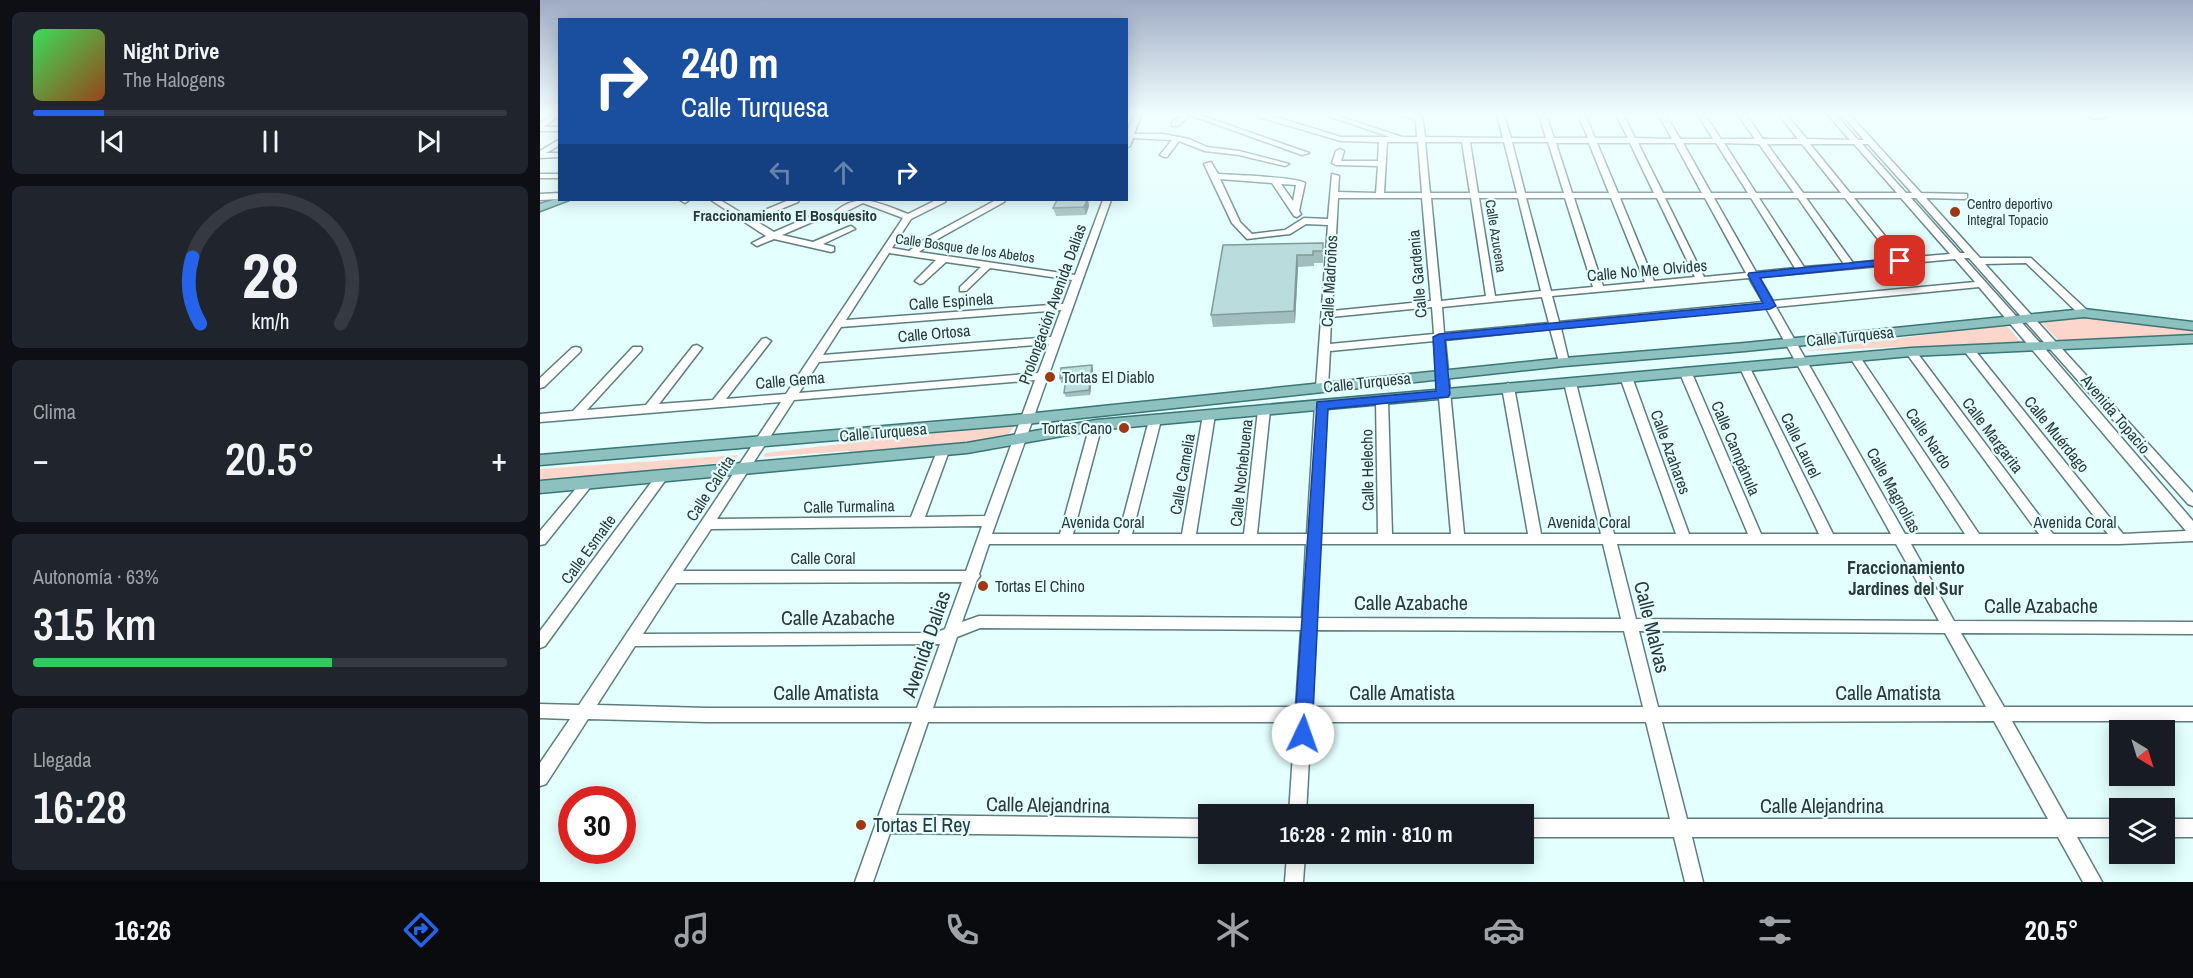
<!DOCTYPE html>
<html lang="es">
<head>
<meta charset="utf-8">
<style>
  :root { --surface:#171b24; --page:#20242c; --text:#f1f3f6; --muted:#9ea1a6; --line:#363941; --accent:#2563eb }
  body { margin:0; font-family:"Archivo Narrow",sans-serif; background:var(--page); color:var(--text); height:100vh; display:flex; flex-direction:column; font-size:22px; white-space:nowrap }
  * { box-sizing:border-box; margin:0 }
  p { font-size:20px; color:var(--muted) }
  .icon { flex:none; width:33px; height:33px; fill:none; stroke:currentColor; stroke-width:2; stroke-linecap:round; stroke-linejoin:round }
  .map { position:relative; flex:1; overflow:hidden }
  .sheet { display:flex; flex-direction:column; gap:12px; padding:12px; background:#0d0f14; width:540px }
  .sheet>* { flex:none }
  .top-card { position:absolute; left:18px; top:18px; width:570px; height:183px; border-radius:0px; box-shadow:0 3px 15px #0003; background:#1a4fa0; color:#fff; overflow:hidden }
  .needle { width:39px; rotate:142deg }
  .fabs { position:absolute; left:1569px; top:720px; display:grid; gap:12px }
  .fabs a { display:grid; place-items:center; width:66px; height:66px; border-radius:0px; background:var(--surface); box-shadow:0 3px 15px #0003; font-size:30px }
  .speed { position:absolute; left:18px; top:786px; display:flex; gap:12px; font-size:30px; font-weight:700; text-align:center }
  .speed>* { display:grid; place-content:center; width:78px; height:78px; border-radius:50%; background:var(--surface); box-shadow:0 3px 15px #0003; line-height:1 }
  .speed .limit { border:9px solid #d22; background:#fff; color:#111 }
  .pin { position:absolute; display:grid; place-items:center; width:51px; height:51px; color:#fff; margin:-26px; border-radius:12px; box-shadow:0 3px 9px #0006 }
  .me { position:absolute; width:66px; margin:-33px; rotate:3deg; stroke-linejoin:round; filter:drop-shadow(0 0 4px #0008) }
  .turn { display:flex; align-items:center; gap:21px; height:126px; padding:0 24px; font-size:27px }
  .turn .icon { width:78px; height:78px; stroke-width:2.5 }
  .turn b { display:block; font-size:42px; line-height:51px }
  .lanes { display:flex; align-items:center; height:57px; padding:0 24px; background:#0003; justify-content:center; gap:30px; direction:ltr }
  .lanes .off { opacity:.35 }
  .big { font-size:45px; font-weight:600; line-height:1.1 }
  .sheet .tile { flex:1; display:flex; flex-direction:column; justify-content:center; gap:9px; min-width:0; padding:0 21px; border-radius:9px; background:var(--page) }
  .sheet .dial { align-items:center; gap:0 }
  .dial svg { height:156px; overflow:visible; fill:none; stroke:var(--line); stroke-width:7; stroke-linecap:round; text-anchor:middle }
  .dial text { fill:var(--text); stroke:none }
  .song { display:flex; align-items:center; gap:18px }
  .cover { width:72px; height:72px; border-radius:9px; background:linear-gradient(135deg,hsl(130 70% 55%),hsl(20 70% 35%)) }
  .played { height:6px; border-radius:3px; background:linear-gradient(90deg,var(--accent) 15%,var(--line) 15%) }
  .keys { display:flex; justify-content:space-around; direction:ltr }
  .heat { display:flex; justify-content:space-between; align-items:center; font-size:33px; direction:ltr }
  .charge { height:9px; border-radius:4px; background:linear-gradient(90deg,#34c759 63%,var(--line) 0) }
  .trip { position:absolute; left:658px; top:804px; width:336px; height:60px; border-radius:0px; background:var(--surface); box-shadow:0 3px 15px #0003; font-weight:600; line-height:60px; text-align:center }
  .tab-bar { display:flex; height:96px; justify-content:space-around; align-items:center; background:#090b0e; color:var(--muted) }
  .tab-bar .icon { width:42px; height:42px }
  .tab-bar .on { color:var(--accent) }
  .tab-bar b { font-size:27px; color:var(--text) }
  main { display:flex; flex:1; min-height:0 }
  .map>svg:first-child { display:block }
</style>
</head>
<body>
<main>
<section class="sheet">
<div class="tile">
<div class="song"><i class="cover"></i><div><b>Night Drive</b><p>The Halogens</p></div></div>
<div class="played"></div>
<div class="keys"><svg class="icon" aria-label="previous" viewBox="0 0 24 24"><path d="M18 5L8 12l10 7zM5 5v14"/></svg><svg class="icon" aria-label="pause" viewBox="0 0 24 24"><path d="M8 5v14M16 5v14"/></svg><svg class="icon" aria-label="next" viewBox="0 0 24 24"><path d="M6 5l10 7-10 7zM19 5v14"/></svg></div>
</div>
<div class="tile dial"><svg viewBox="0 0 100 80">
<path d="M14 69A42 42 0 1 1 86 69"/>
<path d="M14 69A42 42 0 0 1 10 35" stroke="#2563eb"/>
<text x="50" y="56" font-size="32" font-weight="700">28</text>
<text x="50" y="72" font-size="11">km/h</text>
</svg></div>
<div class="tile"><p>Clima</p>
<div class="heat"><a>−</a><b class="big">20.5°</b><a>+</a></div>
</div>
<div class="tile"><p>Autonomía · 63%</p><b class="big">315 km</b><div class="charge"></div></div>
<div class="tile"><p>Llegada</p><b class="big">16:28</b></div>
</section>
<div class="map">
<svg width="1653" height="882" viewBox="0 0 1653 882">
  <rect width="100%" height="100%" fill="#e3fffe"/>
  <path fill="#fcd6cb" d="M1540,315L1653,327V334L1518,340L1498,319Z
    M1465,324L1481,342L1264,351Z
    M476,423L467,437L314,455L308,451L224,457L225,453Z
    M198,455L195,461L0,482V469Z"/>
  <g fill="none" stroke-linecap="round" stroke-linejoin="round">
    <defs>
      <path id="minor" d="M12,115H20L4,127H20V131H0V123Z
        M594,115H601L594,134H623L649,139L667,147L699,151L749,164L745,166L699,155L665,151L639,141L627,157H624L620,155L632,140L593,138L590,146L586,148V134Z
        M643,115H660L769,153L762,155L650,115L638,126H632V122Z
        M719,115H729L801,137H850L785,115H795L862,137H877L876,120L860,115H882L885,137L963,138L957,115H964L971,138H1006L999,115H1006L1014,138H1048L1038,115H1045L1055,138H1088L1076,115H1083L1095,138L1132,139L1119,115H1126L1140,139H1173L1158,115H1165L1181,139H1215L1198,115H1206L1223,139H1258L1239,115H1247L1267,139L1310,140L1288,115H1296L1318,140H1324L1302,115H1310L1381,193L1427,194V198L1424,199L1386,198L1440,258H1491L1548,311V315H1540L1486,263L1445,264L1653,493V506L1648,504L1429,258H1424L1501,344L1653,521V541L1580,544H1371L1414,621L1653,622V634L1421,633L1464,707H1653V721H1472L1527,819H1580V837H1537L1562,882H1543L1518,837H1152L1163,882H1145L1134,837H984V819H1130L1106,722H771L766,814H749L755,722H388L356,815L669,819V837L350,833L333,882H315L372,722H167L48,719L6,784L0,786V763L30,719L0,718V704L39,705L241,402L0,422V414L33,411L93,347H101L102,349L101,351L47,410L106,405L153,346L157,345L162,348L119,404L173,400L222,339L226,338L231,341L186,399L246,394L363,218L323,203L303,213L296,211C321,191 341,204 368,214L396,200H406L405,202L371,219L352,248L369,251L388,237L456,200H465L464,202L394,241L379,252L535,275L563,200H571L452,534H520L550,425L556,421L562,425L533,534H579L609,420L615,416L621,420L592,534H642L663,415L669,411L675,415L656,534H704L718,410L724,406L730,410L717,534H767L775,405L781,401L787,405L780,534H838L836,400L842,396L848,400L852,534H911L894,341L790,351L788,387L782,391L778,390L776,387L788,225L766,224L750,234L707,239L692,223L664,164L671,162L678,174C694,175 755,177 765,183L759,211L761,214L757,217L754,216L732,183L680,179L700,222L712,234L745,230L764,218L788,219L792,174L799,176L798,192L836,193L838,166L796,165L792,163L796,151L800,149L804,151L801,161H838L839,142L801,141L719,117ZM847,142H878L882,193H844ZM885,142H922L930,193H890ZM930,142H964L977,193H938ZM972,142H1008L1024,193H985ZM1016,143H1049L1069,193H1032ZM1057,143H1090L1114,193H1078ZM1098,143H1135L1162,193H1123ZM1143,143H1176L1208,193H1171ZM1184,143L1219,144L1254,193H1216ZM1227,144H1262L1301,193H1263ZM1270,144H1314L1357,193H1310ZM1322,144H1328L1372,193H1366ZM741,184L756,185L753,201ZM798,198H882L891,301L792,311ZM891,198H931L946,296L901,301ZM939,198H978L1001,291L955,296ZM986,198H1025L1053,287L1011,291ZM1034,198H1071L1105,282L1063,286ZM1080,198H1117L1155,277L1114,281ZM1125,198H1165L1206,273L1164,277ZM1174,198H1211L1255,268L1216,272ZM1219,198H1258L1304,264L1264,267ZM1266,198H1305L1354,259L1313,263ZM1314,198H1361L1410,254L1363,258ZM1371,198H1376L1425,253H1420ZM349,253L396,260L375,281L380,284L383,283L406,262L441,267L420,287V291H426L450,268L532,280L523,304L306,320ZM1415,259L1435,282L1233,301L1219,277ZM1209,278L1223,302L1019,322L1012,296ZM1439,287L1646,531L1583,534L1433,348H1425L1424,350L1425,352L1568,534H1513L1375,350H1367L1366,352L1367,354L1499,534H1439L1318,354H1310L1309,356L1425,534H1365L1236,307ZM1002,297L1009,323L904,333L902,307ZM892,307L894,334L790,344L791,317ZM1226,308L1351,534H1293L1209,366L1204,363L1199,366L1279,534H1221L1151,371L1145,368L1139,371L1208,534H1149L1092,377L1086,374L1080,377L1136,534H1074L1036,383L1030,379L1024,383L1061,534H1001L974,387L968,383L962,387L988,534H924L905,340L1010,329L1019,362L1024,365L1029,362L1021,328ZM521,310L511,337L283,355L301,327ZM509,344L498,373L259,393L279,362ZM495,380L445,516L385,517L409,451L403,447L397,451L371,517L177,519L254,400ZM442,526L426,571H143L171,529ZM449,544H766L762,618L439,616L422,622L437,580L440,576L439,574ZM780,544H1063L1081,619L776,618ZM1077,544H1356L1399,621L1096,619ZM422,582L405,629L395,633L103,634L136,583ZM440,628L761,630L756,707L393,708L417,637ZM776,630L1084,631L1103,707H772ZM1099,631L1405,633L1446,707H1118ZM400,644L377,708H167L57,705L95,646ZM1454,721L1508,819H1147L1122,722Z
        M1546,115H1567L1568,116C1563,120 1551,119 1546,115Z
        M20,139V145L6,153H20V157L0,158V151Z
        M0,174H20V178H0Z
        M20,193V199L0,200V194Z
        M140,200H149L145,203Z
        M171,200H180L208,217L249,200H259L258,202L214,220L234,232L271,216H277V220L242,235L273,242L308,227L311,226L315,229L283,244L294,247V251L291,252L234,239L217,246L212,243L226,236Z
        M36,347L40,348L41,350L40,352L4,387L0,388V378L32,348Z
        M123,471L129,475L127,478L5,646L0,648V631L119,472Z
        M48,478L52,479L54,482L52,485L5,544L0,545V531L44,479Z
        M1624,819H1653V837H1624Z
        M747,854H765L763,882H745Z"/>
      <path id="major" d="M20,198L29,200L0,211V204Z
        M1544,309L1653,322V330L1544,317L1205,351L1024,366L486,424L0,465V455L486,414L1024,358L1205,343Z
        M1653,335V343L1371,356L556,430L427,453L0,493V481L427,443L556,420L1371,348Z"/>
    </defs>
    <use href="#minor" stroke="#5e7d7d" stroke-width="3"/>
    <use href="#major" stroke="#397675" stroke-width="3"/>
    <use href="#minor" fill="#fff" fill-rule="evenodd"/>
    <use href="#major" fill="#8dc1c0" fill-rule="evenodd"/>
  </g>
  <path fill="#a1bdbd" d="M517,200H548L549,206L546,215L516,216L513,208Z
    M783,243V263H774V266L758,267L755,323L673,327L671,315L683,245Z
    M552,365L553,370L550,395L526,397L524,393L526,382L521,383L520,378Z"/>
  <path fill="#839a9a" d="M547,200H548L549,206L546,215L544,207Z
    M757,255L758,267L755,323L754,311Z
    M552,365L553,370L550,395L549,390Z"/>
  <path fill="#bbdcdc" stroke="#839a9a" stroke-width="1.5" d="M517,200H547L544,207L513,208Z
    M783,243V251H773V255H757L754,311L671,315L683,245Z
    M552,365L549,390L524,393L526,377L520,378L521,368Z"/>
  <linearGradient id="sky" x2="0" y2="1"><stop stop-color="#9fabc4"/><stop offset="0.48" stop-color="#f2ffff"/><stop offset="1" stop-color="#f2ffff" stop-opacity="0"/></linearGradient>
  <rect width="1653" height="238" fill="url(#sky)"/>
  <path fill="#2563eb" stroke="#184099" stroke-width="1.5" d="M1360,258L1364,259V263L1220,278L1236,306L1230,309L905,340L910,394L908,397L788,409L772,734L770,740L763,743L757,740L754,734L777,402L896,391L893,337L899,334L1223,303L1208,275L1209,273Z"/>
  <g fill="#9f3816" stroke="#e3fffe" stroke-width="2">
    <circle cx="1415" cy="212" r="6"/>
    <circle cx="510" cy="377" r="6"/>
    <circle cx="584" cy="428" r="6"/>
    <circle cx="443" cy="586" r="6"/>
    <circle cx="321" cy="825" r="6"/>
  </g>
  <g text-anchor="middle" stroke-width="4.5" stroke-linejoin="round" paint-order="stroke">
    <g font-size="14" fill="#2b3838" stroke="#e3fffe" text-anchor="start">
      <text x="1427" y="209">Centro deportivo<tspan x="1427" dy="16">Integral Topacio</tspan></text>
    </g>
    <g font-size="14" fill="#2b3838" stroke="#e3fffe">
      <text transform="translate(956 236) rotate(81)" y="5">Calle Azucena</text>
      <text transform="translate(425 248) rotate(8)" y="5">Calle Bosque de los Abetos</text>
    </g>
    <g font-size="15" font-weight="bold" fill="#2b3838" stroke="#e3fffe">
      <text x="245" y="221">Fraccionamiento El Bosquesito</text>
    </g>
    <g font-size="16" fill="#2b3838" stroke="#e3fffe">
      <text transform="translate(1107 270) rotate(-5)" y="6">Calle No Me Olvides</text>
      <text transform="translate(877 274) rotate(-95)" y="6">Calle Gardenia</text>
      <text transform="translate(789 281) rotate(-87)" y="6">Calle Madroños</text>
      <text transform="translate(411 301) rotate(-4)" y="6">Calle Espinela</text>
      <text transform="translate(512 304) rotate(-70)" y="6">Prolongación Avenida Dalias</text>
      <text transform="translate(394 333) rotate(-5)" y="6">Calle Ortosa</text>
      <text transform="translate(1310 336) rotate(-6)" y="6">Calle Turquesa</text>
      <text transform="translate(250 380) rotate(-5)" y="6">Calle Gema</text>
      <text transform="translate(827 382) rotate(-6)" y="6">Calle Turquesa</text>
      <text transform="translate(1576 414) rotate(50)" y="6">Avenida Topacio</text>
      <text transform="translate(343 432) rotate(-5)" y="6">Calle Turquesa</text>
      <text transform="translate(1517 434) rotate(51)" y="6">Calle Muérdago</text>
      <text transform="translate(1453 435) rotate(53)" y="6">Calle Margarita</text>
      <text transform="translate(1389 438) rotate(56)" y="6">Calle Nardo</text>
      <text transform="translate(1261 445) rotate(64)" y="6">Calle Laurel</text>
      <text transform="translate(1196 448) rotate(67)" y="6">Calle Campánula</text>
      <text transform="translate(1131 452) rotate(70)" y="6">Calle Azahares</text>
      <text transform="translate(827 470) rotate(-91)" y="6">Calle Helecho</text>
      <text transform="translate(701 473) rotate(-84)" y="6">Calle Nochebuena</text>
      <text transform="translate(642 474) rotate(-80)" y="6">Calle Camelia</text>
      <text transform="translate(170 488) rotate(-57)" y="6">Calle Calcita</text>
      <text transform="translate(1354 490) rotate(61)" y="6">Calle Magnolias</text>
      <text transform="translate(309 506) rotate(-1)" y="6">Calle Turmalina</text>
      <text x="563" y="528">Avenida Coral</text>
      <text x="1049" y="528">Avenida Coral</text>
      <text x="1535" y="528">Avenida Coral</text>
      <text transform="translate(48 549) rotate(-54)" y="6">Calle Esmalte</text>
      <text x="283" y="564">Calle Coral</text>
    </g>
    <g font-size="16" fill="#2b3838" stroke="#e3fffe" text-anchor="start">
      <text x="522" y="383">Tortas El Diablo</text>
      <text x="572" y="434" text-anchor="end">Tortas Cano</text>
      <text x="455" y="592">Tortas El Chino</text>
    </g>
    <g font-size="18" font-weight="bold" fill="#2b3838" stroke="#e3fffe">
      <text x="1366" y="574">Fraccionamiento<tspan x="1366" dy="21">Jardines del Sur</tspan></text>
    </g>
    <g font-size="20" fill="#2b3838" stroke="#e3fffe">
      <text x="871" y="610">Calle Azabache</text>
      <text x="1501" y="613">Calle Azabache</text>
      <text x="298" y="625">Calle Azabache</text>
      <text transform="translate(1112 627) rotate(76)" y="7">Calle Malvas</text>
      <text transform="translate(386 644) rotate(-71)" y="7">Avenida Dalias</text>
      <text x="286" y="700">Calle Amatista</text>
      <text x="862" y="700">Calle Amatista</text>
      <text x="1348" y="700">Calle Amatista</text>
      <text transform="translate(508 805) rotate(1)" y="7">Calle Alejandrina</text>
      <text x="1282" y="813">Calle Alejandrina</text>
    </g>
    <g font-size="20" fill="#2b3838" stroke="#e3fffe" text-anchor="start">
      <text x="333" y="832">Tortas El Rey</text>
    </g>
  </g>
</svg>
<div class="fabs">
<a><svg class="needle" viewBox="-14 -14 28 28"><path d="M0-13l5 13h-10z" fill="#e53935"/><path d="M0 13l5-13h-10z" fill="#9ea1a6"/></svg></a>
<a><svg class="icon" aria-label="layers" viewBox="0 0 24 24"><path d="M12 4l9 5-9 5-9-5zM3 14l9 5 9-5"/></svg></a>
</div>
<div class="speed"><div class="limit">30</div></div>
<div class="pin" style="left:1360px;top:261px;background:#d93025"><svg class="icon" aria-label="arrive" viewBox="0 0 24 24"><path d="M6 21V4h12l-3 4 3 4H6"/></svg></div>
<svg class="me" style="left:763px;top:734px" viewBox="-20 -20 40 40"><circle r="19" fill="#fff"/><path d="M0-13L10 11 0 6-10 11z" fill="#2563eb"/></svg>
<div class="trip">16:28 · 2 min · 810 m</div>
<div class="top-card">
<div class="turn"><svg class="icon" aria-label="right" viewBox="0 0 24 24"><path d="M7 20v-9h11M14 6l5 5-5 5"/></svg><div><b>240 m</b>Calle Turquesa</div></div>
<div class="lanes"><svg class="icon off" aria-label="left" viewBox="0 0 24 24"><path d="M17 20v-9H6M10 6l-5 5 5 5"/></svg><svg class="icon off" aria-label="ahead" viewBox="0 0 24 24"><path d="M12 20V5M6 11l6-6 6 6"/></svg><svg class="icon" aria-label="right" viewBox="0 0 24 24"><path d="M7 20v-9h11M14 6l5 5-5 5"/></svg></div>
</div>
</div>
</main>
<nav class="tab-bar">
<b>16:26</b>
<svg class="icon on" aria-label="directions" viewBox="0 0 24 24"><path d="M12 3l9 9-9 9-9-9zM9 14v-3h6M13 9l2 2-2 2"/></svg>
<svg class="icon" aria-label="music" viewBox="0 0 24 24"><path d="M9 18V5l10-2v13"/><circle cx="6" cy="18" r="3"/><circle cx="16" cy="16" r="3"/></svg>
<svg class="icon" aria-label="phone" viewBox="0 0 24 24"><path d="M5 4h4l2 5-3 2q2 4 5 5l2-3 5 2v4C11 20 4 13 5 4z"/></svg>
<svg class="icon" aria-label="climate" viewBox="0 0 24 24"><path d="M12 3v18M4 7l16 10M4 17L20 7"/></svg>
<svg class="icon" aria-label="car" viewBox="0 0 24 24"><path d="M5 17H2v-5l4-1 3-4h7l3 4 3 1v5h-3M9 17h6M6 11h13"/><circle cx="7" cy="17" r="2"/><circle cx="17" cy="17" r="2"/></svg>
<svg class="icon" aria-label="filters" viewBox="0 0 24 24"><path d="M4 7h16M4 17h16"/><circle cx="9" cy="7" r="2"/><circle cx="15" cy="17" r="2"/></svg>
<b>20.5°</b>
</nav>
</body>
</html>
